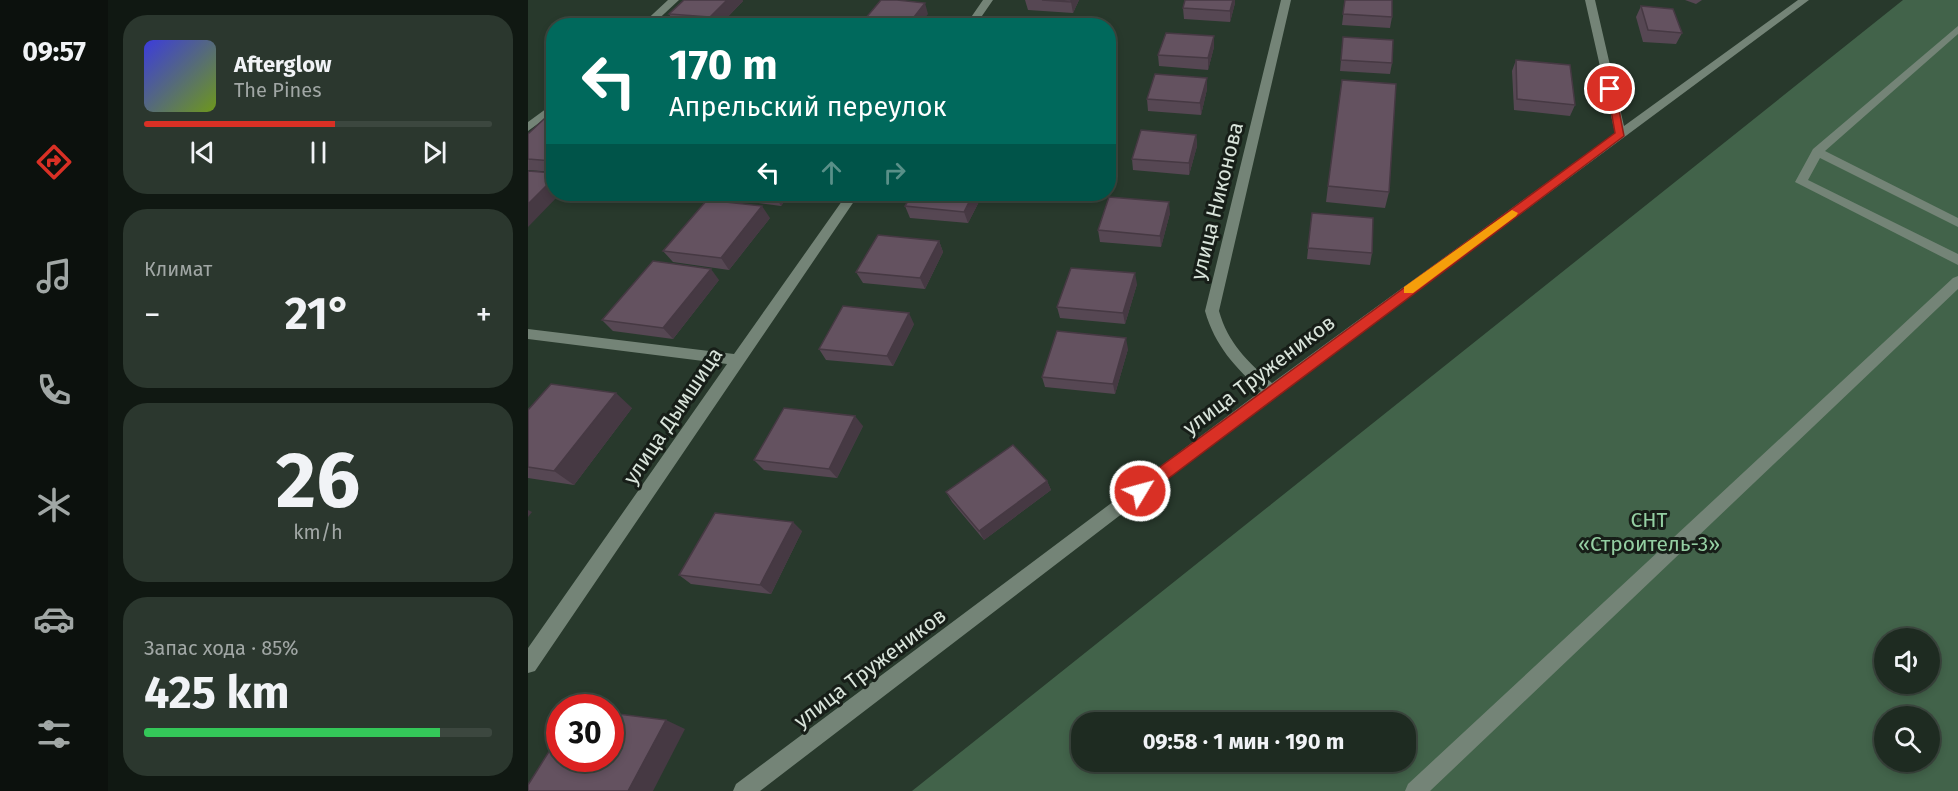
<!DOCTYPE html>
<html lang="ru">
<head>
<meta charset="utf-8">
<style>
  :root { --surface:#1e2b21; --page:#2b372e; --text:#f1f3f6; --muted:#a1a7a5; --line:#3c473f; --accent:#d93025 }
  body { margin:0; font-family:"Fira Sans",sans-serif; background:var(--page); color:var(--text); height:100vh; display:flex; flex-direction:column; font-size:22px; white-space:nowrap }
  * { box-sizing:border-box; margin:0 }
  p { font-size:20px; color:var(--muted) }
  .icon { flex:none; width:33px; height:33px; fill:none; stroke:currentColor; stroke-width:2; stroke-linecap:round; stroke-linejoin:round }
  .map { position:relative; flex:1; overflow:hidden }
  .sheet { display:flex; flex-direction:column; gap:15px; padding:15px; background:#101812; width:420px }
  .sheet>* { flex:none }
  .guide { position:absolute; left:18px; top:18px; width:570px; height:183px; border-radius:24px; box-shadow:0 3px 9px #0003,0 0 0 2px var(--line); background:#00695c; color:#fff; overflow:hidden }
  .tools { position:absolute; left:1346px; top:628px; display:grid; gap:12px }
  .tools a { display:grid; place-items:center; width:66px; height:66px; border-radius:50%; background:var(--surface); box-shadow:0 3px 9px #0003,0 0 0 2px var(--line); font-size:30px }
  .speed { position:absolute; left:18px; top:694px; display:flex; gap:12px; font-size:30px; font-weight:700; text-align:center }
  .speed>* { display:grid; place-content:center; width:78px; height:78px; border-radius:50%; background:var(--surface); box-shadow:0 3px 9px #0003,0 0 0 2px var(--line); line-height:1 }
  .speed .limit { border:9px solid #d22; background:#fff; color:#111 }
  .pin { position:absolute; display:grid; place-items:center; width:51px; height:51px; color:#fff; margin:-26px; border:3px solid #fff; border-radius:50%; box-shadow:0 2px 6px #0007 }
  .me { position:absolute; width:66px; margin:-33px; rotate:53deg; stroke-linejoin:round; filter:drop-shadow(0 0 4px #0008) }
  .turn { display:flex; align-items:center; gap:21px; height:126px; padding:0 24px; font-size:27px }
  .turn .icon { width:78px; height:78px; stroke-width:2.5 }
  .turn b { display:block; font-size:42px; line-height:51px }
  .lanes { display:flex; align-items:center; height:57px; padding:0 24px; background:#0003; justify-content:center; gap:30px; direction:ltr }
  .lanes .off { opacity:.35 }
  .big { font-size:45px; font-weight:700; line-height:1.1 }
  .sheet .card { flex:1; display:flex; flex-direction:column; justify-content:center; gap:9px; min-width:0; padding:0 21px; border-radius:24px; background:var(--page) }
  .sheet .dial { align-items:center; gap:0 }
  .dial b { font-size:78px; line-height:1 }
  .song { display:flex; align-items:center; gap:18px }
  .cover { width:72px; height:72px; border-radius:9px; background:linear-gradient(135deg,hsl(240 70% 55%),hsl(80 70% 35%)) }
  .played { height:6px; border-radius:3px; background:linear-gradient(90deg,var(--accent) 55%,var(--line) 55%) }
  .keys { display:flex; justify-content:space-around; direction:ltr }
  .heat { display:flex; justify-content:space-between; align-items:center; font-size:33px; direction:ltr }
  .charge { height:9px; border-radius:4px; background:linear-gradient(90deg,#34c759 85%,var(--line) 0) }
  .trip { position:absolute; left:543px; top:712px; width:345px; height:60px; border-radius:24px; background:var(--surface); box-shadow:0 3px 9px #0003,0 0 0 2px var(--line); font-weight:700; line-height:60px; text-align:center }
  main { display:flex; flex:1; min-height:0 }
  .dock { display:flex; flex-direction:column; width:108px; justify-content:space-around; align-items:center; background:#0c110d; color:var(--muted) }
  .dock .icon { width:42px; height:42px }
  .dock .current { color:var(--accent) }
  .dock b { font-size:27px; color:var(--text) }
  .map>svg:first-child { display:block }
</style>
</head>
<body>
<main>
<nav class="dock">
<b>09:57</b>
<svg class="icon current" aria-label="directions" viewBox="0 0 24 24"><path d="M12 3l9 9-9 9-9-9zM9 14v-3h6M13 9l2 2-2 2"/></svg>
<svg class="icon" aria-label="music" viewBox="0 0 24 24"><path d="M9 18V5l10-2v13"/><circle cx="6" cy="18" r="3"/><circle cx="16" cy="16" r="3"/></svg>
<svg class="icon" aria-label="phone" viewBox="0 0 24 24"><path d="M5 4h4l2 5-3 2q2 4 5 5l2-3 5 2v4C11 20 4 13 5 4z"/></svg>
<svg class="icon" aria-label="climate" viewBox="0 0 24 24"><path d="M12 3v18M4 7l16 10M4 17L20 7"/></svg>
<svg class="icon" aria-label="car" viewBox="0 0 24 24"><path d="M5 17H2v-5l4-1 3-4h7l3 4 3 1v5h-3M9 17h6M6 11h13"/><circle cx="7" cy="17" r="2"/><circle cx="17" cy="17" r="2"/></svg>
<svg class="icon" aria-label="filters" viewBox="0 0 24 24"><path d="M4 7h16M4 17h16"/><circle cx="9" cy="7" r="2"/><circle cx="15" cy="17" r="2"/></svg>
</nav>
<section class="sheet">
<div class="card">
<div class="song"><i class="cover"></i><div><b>Afterglow</b><p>The Pines</p></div></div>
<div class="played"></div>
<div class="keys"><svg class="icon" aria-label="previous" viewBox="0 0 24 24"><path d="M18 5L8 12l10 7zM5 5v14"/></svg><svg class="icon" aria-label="pause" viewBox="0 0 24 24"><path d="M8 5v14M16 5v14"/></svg><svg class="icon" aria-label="next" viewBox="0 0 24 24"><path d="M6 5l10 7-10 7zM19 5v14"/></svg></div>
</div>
<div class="card"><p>Климат</p>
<div class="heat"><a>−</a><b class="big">21°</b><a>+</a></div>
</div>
<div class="card dial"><b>26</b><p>km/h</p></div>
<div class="card"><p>Запас хода · 85%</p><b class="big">425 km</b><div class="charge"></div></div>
</section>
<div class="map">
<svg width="1430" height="791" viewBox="0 0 1430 791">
  <rect width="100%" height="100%" fill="#28392c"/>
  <path fill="#42634a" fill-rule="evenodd" d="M1375,0H1430V791H384ZM1356,639H1401V684H1356ZM1356,717H1401V762H1356ZM554,723H878V762H554Z"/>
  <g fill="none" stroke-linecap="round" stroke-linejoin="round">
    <path fill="#748477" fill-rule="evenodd" d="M140,0H151L123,26H112Z
      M455,0H465L447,26H437Z
      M753,0H763L691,311C700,343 719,361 744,383L1087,133L1057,0H1067L1096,126L1270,0H1281L749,395L232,791H205L208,784L733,391C707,367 687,346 677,311Z
      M1430,26V34L1297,151L1430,218V227L1292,158L1280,180L1430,254V265L1267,182L1285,149Z
      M26,103V112L0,131V122Z
      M319,194H331L7,671L0,673V648L199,364L0,339V329L206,354Z
      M1430,276V289L902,791H877L880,784L1425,278Z"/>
  </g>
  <path fill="#564753" d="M156,0H214L215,1L191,26H148L141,14Z
    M497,0H551L545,13L500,10Z
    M657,0H707V3L702,22L656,19L655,8Z
    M817,0L864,17L862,28L814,25Z
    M1157,0H1174L1168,4Z
    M1113,6L1154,33L1148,44L1115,42L1108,17Z
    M686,36V47L680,70L631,66L630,55Z
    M815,37L864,63L862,74L812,71Z
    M988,60L1047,105L1042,116L986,110L984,71Z
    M679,89L673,115L620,111L619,99Z
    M26,119V172L0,170V134Z
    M668,135L669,146L661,175L605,170L604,159Z
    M800,186L861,192L857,208L798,202Z
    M196,194H262L253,206L200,199Z
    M384,194H455L440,223L382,218L377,206Z
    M642,213L633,247L572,242L570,230Z
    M784,213L844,253L842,265L779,259Z
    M242,218L201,270L145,262L135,251Z
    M411,241L415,252L397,289L335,283L328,272Z
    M191,280L145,339L85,331L74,320Z
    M609,284L597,324L532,318L529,307Z
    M386,324L365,366L298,360L291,349Z
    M600,349L587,394L517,387L514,377Z
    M104,408L46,485L0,478V410Z
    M335,426L309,478L236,470L226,460Z
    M519,481L523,490L456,540L424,502L418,492Z
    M274,531L243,594L163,584L151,575Z"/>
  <path fill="#463943" d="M199,0H214L215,1L191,26H187L182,17Z
    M543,0H551L545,13L543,2Z
    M705,0H707V3L702,22V11Z
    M397,3L400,14L391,26H379Z
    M686,36V47L680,70V58Z
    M679,78V89L673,115L672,103Z
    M668,135L669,146L661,175V163Z
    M26,178V194H32L0,227V204Z
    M246,194H262L253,206Z
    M445,194H455L440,223L436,212Z
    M641,202L642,213L633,247L632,236Z
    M234,206L242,218L201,270L193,258Z
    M411,241L415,252L397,289L392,278Z
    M183,269L191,280L145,339L135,328Z
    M607,273L609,284L597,324L595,313Z
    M381,313L386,324L365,366L359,356Z
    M598,338L600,349L587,394L585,384Z
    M88,393L104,408L46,485L26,471Z
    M327,416L335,426L309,478L301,469Z
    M519,481L523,490L456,540L451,531Z
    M0,510L4,512L0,517Z
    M265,522L274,531L243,594L232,585Z
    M138,720L157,729L125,791H100Z"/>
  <path fill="#645260" stroke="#463943" stroke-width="1.5" d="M156,0H199L182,17L141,14Z
    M353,0H369L397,3L379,26H331Z
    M514,0H543V2Z
    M657,0H705L702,11L655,8Z
    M817,0H864V17L815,14Z
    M1113,6L1145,9L1154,33L1120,30Z
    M489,17L536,20L533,26H484Z
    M638,33L686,36L680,58L630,55Z
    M815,37L865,40L864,63L813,60Z
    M988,60L1042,65L1047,105L989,99Z
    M627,74L679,78L672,103L619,99Z
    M814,80L868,84L861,192L800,186Z
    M16,119H26V159L24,161L0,159V134Z
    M613,130L668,135L661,163L604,159Z
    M0,171L26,173V178L0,204Z
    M384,194H445L436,212L377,206Z
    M581,197L641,202L632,236L570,230Z
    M179,200L234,206L193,258L135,251Z
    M784,213L845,218L844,253L780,248Z
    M350,235L411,241L392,278L328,272Z
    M125,261L183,269L135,328L74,320Z
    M543,268L607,273L595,313L529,307Z
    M315,306L381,313L359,356L291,349Z
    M529,331L598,338L585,384L514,377Z
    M23,384L88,393L26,471L0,467V410Z
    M256,408L327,416L301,469L226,460Z
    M485,445L519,481L451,531L418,492Z
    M187,513L265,522L232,585L151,575Z
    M82,713L138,720L100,791H0V785L32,734V759H82Z"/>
  <path fill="#d93025" stroke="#8d1f18" stroke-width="1.5" d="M1079,87L1087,89L1096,136L617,496H606L604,491L606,486L1087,133Z"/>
  <path fill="#f59e0b" d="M984,210L990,213L988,216L885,293H876V287Z"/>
  <g text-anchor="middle" stroke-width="6" stroke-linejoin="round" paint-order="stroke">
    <g font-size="21" fill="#d9e4db" stroke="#171e18">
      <text transform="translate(689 201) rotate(-76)" y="7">улица Никонова</text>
      <text transform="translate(731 375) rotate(-37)" y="7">улица Тружеников</text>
      <text transform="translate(145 416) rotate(-56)" y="7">улица Дымшица</text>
      <text transform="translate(342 668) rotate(-37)" y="7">улица Тружеников</text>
    </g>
    <g font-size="21" fill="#94cfa2" stroke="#171e18">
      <text x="1121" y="527">СНТ<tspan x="1121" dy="24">«Строитель-3»</tspan></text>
    </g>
  </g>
</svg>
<div class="tools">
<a><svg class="icon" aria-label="sound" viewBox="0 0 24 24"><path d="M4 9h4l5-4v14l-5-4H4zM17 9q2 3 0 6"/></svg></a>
<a><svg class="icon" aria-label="search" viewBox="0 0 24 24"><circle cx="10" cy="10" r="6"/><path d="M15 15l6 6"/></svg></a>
</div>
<div class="speed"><div class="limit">30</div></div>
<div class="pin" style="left:1082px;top:89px;background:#d93025"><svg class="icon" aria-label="arrive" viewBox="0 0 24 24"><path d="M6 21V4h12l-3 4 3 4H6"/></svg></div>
<svg class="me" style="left:612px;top:491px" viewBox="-20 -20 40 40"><circle r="17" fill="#d93025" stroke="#fff" stroke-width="3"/><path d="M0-11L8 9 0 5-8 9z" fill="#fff"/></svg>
<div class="trip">09:58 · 1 мин · 190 m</div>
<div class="guide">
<div class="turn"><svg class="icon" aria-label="left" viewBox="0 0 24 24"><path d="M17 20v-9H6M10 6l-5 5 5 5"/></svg><div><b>170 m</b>Апрельский переулок</div></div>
<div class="lanes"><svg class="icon" aria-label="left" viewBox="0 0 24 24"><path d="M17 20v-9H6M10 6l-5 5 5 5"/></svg><svg class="icon off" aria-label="ahead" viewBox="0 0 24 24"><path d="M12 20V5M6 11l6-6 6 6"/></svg><svg class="icon off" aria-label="right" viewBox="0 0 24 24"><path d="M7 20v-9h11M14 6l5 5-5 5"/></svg></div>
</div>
</div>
</main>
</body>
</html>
